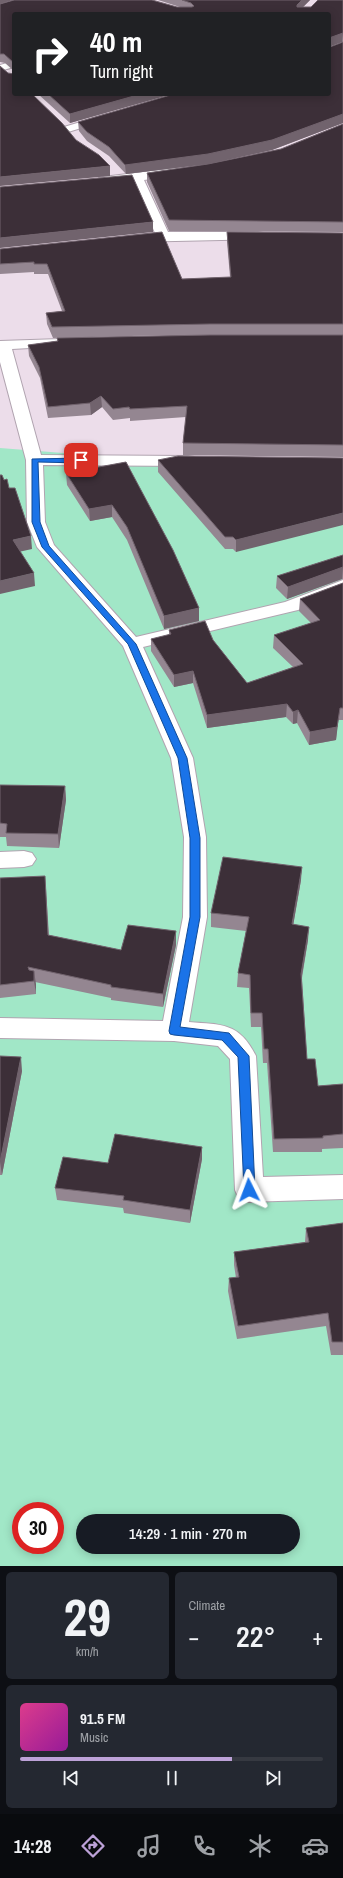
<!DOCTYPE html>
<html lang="en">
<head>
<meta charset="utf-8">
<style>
  :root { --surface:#171b24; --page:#242831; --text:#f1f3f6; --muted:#9ea1a6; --line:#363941; --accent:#bda2d8 }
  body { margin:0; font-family:"Archivo Narrow",sans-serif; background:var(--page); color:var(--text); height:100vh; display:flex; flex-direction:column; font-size:15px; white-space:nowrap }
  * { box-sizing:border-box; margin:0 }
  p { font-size:13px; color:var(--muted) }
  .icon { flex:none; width:22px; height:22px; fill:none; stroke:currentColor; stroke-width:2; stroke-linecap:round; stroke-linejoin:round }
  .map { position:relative; height:1566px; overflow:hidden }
  .side { display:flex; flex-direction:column; gap:6px; padding:6px; background:#0d0f14; flex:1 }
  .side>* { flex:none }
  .banner { position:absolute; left:12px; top:12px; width:319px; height:84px; border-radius:4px; box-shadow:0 2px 10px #0003; background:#202124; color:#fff; overflow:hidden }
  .speed { position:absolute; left:12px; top:1502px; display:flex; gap:8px; font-size:20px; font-weight:700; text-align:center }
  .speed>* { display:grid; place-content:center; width:52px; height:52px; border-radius:50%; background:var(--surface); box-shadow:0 2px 10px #0003; line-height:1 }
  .speed .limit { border:6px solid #d22; background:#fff; color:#111 }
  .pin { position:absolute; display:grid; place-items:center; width:34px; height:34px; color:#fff; margin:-17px; border-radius:8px; box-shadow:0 2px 6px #0006 }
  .me { position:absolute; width:44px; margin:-22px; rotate:357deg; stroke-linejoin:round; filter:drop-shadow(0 0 3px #0008) }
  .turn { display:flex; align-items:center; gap:14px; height:84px; padding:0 12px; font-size:18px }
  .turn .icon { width:52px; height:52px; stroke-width:2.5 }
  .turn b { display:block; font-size:28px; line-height:34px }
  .big { font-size:30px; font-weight:600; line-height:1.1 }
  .side .tile { flex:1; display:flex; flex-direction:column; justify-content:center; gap:6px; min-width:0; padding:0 14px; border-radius:6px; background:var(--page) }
  .side .dial { align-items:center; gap:0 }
  .dial b { font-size:52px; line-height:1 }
  .song { display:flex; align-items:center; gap:12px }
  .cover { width:48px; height:48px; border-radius:6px; background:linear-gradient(135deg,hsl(330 70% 55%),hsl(300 70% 35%)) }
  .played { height:4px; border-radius:2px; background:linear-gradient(90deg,var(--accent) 70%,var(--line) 70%) }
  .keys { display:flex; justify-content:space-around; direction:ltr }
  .heat { display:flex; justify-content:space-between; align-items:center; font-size:22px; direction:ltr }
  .side .tiles { flex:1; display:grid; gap:6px; grid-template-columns:1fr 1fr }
  .tile:last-child { grid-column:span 2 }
  .trip { position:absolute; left:76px; top:1514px; width:224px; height:40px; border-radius:20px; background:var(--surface); box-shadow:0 2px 10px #0003; font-weight:600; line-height:40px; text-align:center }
  .dock { display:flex; height:64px; justify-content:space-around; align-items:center; background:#090b0e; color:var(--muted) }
  .dock .icon { width:28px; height:28px }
  .dock .on { color:var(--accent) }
  .dock b { font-size:18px; color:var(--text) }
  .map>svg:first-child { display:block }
</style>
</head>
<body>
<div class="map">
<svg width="343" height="1566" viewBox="0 0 343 1566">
  <rect width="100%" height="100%" fill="#ecddea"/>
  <path fill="#a1e7c7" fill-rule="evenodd" d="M0,448L343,475V1566H0ZM21,1511H55V1545H21ZM83,1521H293V1547H83Z"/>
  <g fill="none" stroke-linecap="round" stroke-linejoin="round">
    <defs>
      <path id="minor" d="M14,61V67L0,71V65Z
        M107,114L113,117L111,119L68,132L62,129L64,127Z
        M176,168L180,169L182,172L180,175L144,180L168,232H258L263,233L265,236L263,239L129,242L127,239L129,236L155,233L133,181L103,185L99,184L97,181L99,178L103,177Z
        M61,339L66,340L68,343L66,346L12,349L41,455L188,456L194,457L196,461L194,465L188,466L43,465L45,522L54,545L136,637L285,602L343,580V593L298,610L143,647L193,758L206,837L207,917L189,1022C222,1025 239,1022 256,1056L263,1177L343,1175V1199L249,1202L239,1199L235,1190L230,1059L218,1046L174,1041L0,1038V1018L163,1021L183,917L184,837L171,758L123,646L37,547L27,522L26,460L0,362V341Z
        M24,851L32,853L36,859L32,865L24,867L0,868V852Z"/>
    </defs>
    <use href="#minor" stroke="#b1a4b0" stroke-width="2"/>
    <use href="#minor" fill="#fff" fill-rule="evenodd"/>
  </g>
  <path fill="#948691" d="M0,0V4L177,7H180L158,0H310L303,7H311L343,0V42H342L329,46L330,47L343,42V123L272,150L208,164L126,174L109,156L87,141L79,131L78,122L329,94L14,14V71L5,63L0,62Z
    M38,94H172L70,123Z
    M343,124V232L169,231L147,182V173L208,164L281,149Z
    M227,232L343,233V457L183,455V443L186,417L130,421V418L113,420L102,407L91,415L48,418L40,378L29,356L28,345L57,341V338L210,334L53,338L47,324L46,313L62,311L48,274H34V272L0,274V249L182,279L230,277L227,242Z
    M343,458L236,552L233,549H225L158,472V460Z
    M126,462L199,608V621L164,629L127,540L112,517L90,521L67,485L66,473Z
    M343,555V579H342L287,599L276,588L277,576Z
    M343,583V720H338L336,740L309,745L297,723L293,724L286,717L207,728L193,683L174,687L151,651V639L169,635V630L213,640L247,683L293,667L273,648L274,635L311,623L299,611L300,599Z
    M0,785L65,786L66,800L59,848L7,846L6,837H0Z
    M0,878L46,889L49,935L121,950L176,931V945L163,1007L111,1000V998L35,982L36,994L0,998Z
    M301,880L293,925L308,940L302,978L307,1059L318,1086L343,1084V1148L322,1149V1152H273L267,1063H263L261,1027H251L249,988L237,987L238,973L246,931L211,927V913Z
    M0,1056L22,1071L2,1175H0Z
    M202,1147V1159L190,1223L124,1213L123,1208L57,1200L55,1188L108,1163Z
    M343,1223V1355H331L326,1326L237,1339L228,1291L229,1278H236L234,1265V1252L305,1242L306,1228Z"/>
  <path fill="#71636d" d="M0,0H13L0,4Z
    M302,0H310L297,13V5Z
    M343,33L342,42L329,47V38Z
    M141,94H172L70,123V114Z
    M343,114V123L272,150L208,164L126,174L125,165Z
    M110,166V176L0,186V177Z
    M153,222V232L0,248V238Z
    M101,396L102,407L91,415L90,403Z
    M112,505V517L90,521L89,509Z
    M343,513V525L236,552V540Z
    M31,536L32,549L14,553L13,540Z
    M343,567L342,579L287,599L288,587Z
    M34,573L35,586L0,594V581Z
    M199,608V621L164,629V616Z
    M193,671V683L174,687V675Z
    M287,704L286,717L207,728V715Z
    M340,708L336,740L309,745L310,732Z
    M298,710L297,723L293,724V712Z
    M65,786L66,800L59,848L58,834Z
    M302,867L301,880L291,938L292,924Z
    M309,927L308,940L300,987L301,974Z
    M176,931V945L163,1007V994Z
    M34,971L36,984V994L34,981Z
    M21,1057L22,1071L2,1175L0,1162Z
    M202,1147V1159L190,1223V1210Z"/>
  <path fill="#3c2f38" stroke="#71636d" d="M14,0H152L177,7H192L194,6L191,3L182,0H302L297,5V7H311L318,0H343V33L329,38V14H14V63L4,54H0V4Z
    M343,42V114L272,140L208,154L125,165L109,147L87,132L78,122L174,94H329V46L330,47Z
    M0,66L8,73L14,74V94H32L62,123L76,140L99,155L110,166L0,177Z
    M48,94H141L70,114Z
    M343,124V222L169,220L147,173L208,164L281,149Z
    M132,175L153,222L0,238V187Z
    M162,232L182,279L231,277L227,232L343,233V324H210L52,327L46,313L65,311L47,264H34V262L0,264V249Z
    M210,335H343V445L183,443L187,406L130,409L129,407L113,409L101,396L90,403L48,407L39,367L28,345L58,341L57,338Z
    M178,456L343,458V513L236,540L233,537H225L158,460Z
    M126,462L173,550L199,608L164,616L127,527L112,505L89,509L66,473Z
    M0,475H2L4,480L7,479L9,488H15L31,536L13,540L34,573L0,581Z
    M343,555V567L288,587L277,576Z
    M343,583V708H340L337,727L310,732L298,710L293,712L287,704L207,715L193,671L174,675L151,639L171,634L169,630L205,621L213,640L247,683L303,664L274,635L320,620L300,599Z
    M0,785L65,786L58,834L6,833L7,824L0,823Z
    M223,857L302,867L292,924L309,927L301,974L307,1059H315L318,1086L343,1084V1134L323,1136V1138L274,1139L268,1049H264L262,1013H251L250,975L238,973L249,917L211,913Z
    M45,876L48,935L121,950L128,925L176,931L163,994L111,987V985L28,967L29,970L34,971V981L0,985V878Z
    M0,1056L21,1057L0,1162Z
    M115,1134L202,1147L190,1210L123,1200L124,1196L55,1188L63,1157L108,1163Z
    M343,1223V1342H332L328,1313L238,1326L229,1278L239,1277L234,1252L309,1242L306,1228Z"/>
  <path fill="#1a73e8" stroke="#114b97" d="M32,459L81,458L84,460L81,463L38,462L40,522L49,546L136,644L187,758L200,838V917L180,1027L229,1033L249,1056L255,1190L254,1194L249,1196L245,1194L244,1190L238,1057L222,1040L174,1035L170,1034L169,1031L190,917V838L178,758L128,644L42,547L32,522Z"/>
</svg>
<div class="speed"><div class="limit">30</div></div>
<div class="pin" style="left:81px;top:460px;background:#d93025"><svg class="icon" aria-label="arrive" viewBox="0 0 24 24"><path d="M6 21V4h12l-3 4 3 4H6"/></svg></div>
<svg class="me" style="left:249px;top:1190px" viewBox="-20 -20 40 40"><path d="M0-17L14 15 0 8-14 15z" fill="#1a73e8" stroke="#fff" stroke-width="4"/></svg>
<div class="trip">14:29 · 1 min · 270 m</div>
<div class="banner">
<div class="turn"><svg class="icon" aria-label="right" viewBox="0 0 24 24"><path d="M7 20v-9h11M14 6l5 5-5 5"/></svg><div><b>40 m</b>Turn right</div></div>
</div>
</div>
<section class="side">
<div class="tiles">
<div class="tile dial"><b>29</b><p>km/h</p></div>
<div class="tile"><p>Climate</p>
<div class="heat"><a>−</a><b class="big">22°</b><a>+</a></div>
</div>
<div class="tile">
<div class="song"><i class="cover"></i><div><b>91.5 FM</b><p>Music</p></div></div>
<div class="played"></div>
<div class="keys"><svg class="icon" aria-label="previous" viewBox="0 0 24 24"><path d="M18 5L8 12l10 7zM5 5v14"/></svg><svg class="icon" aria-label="pause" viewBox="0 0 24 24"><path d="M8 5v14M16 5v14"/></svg><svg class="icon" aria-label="next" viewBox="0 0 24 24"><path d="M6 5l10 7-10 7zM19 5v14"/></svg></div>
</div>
</div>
</section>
<nav class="dock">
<b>14:28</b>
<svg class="icon on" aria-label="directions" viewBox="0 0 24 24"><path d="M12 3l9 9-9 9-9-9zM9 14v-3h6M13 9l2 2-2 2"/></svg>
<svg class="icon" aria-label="music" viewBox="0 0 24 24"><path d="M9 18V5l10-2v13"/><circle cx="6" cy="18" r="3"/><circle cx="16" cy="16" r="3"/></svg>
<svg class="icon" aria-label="phone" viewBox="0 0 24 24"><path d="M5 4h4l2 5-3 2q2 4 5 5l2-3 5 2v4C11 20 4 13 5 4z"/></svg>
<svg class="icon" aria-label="climate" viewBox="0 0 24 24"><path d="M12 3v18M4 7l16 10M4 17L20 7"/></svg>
<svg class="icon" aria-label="car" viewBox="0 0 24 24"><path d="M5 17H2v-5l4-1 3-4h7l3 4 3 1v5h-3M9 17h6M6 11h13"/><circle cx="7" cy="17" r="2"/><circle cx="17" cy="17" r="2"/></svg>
</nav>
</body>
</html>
